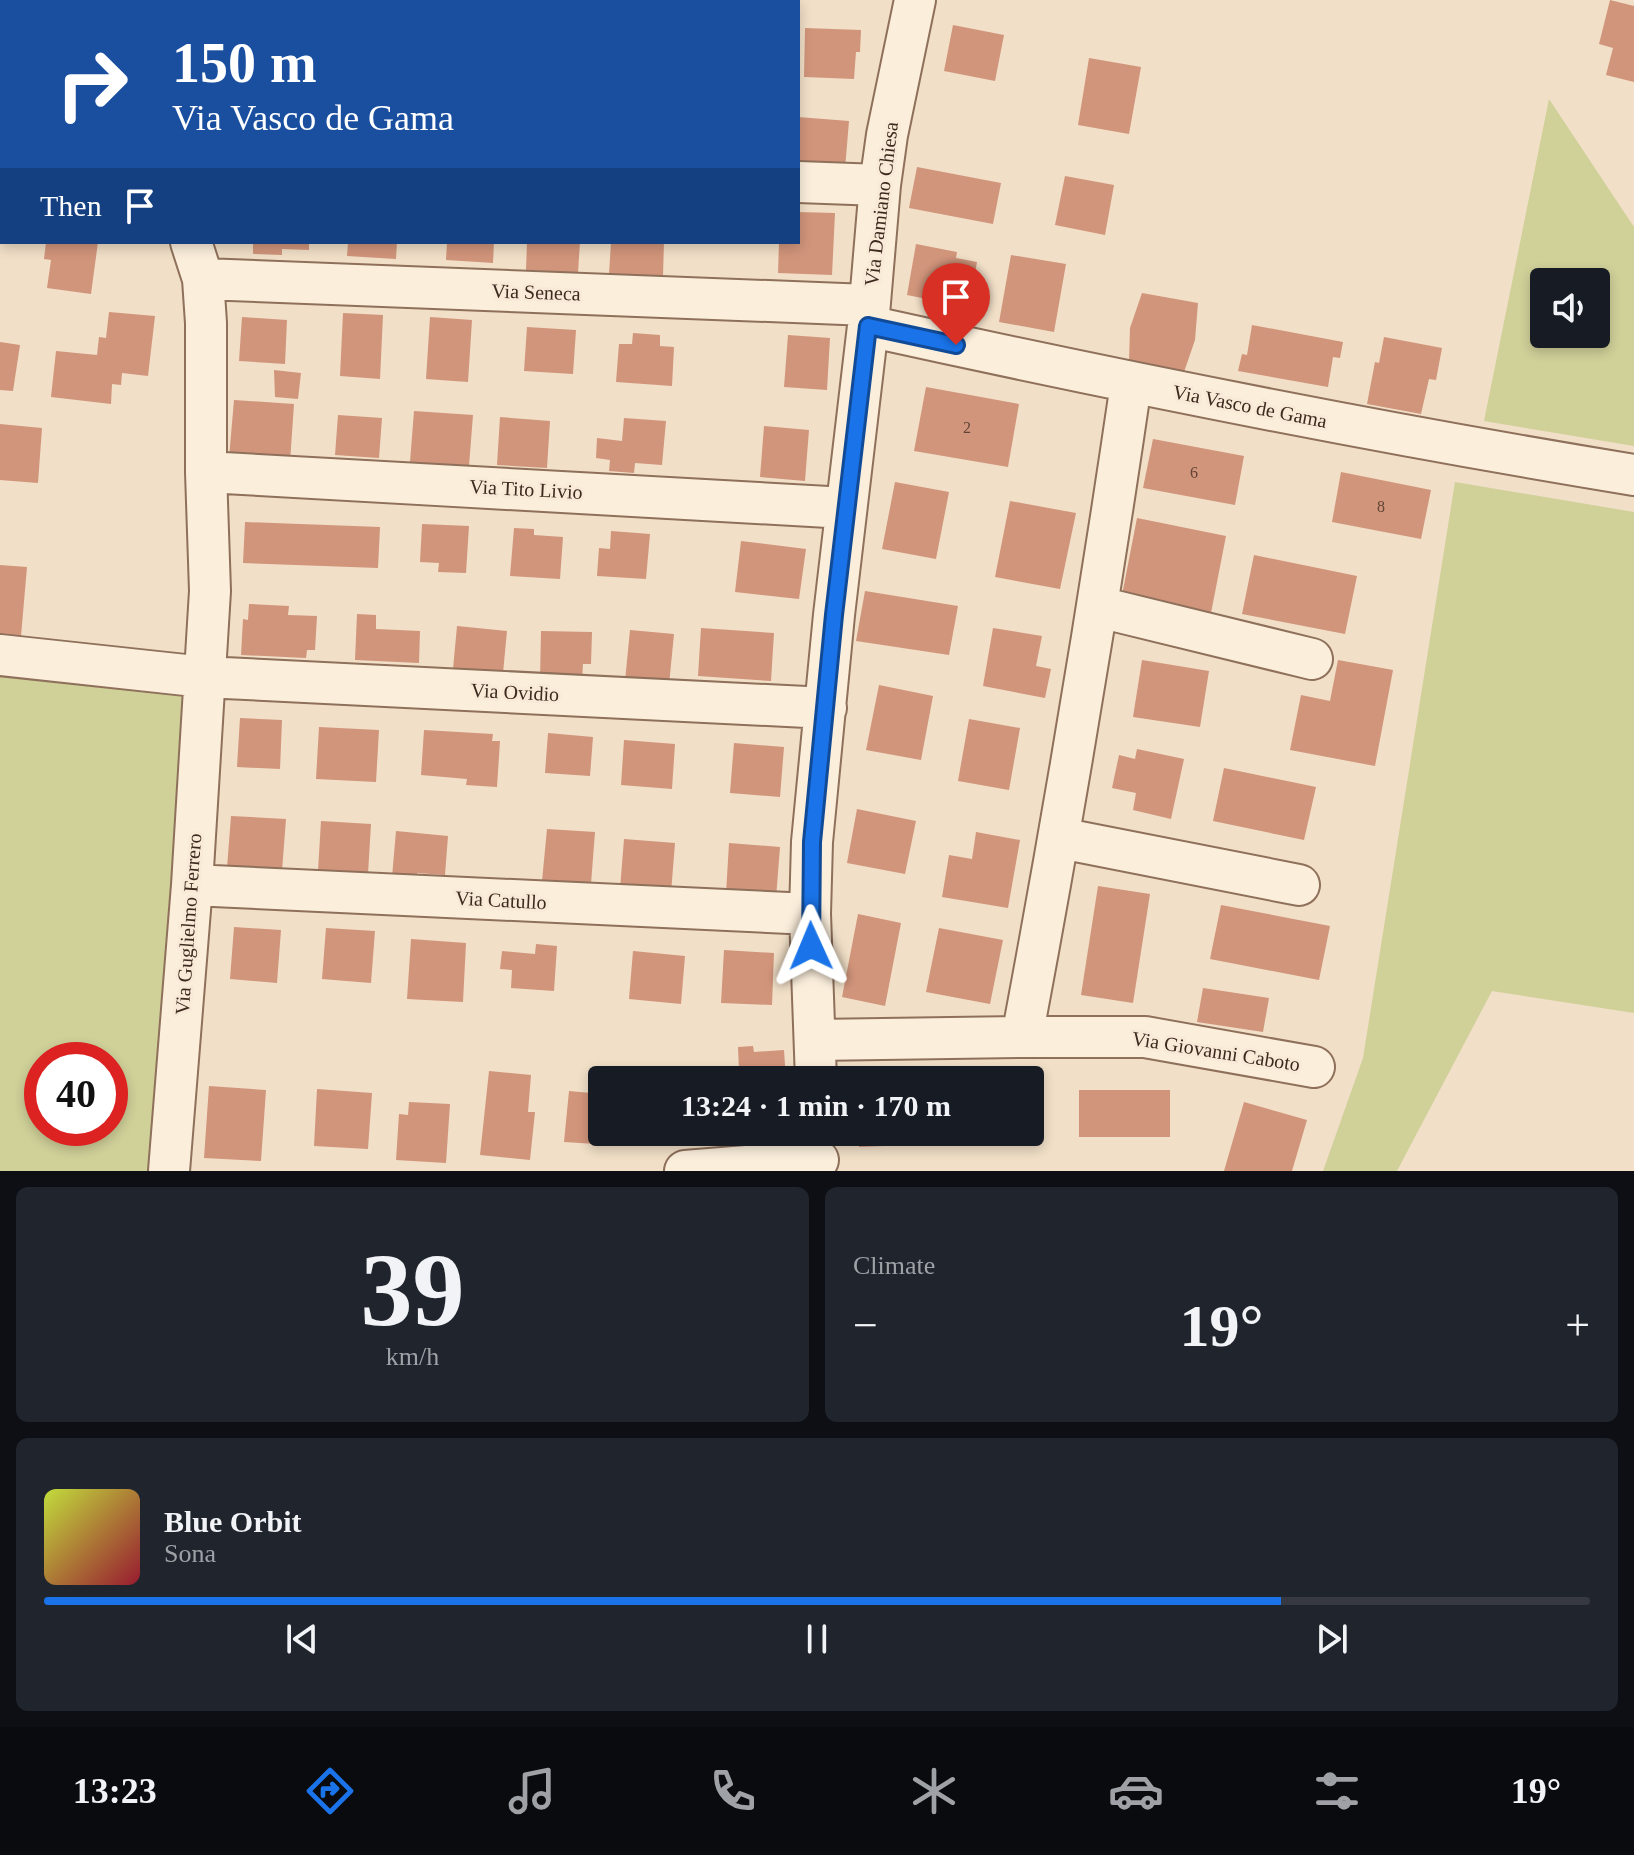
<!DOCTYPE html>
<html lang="en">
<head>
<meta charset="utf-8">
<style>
  :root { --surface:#171b24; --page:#20242c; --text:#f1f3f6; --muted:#9ea1a6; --line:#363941; --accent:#1a73e8 }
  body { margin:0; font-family:"Times New Roman",serif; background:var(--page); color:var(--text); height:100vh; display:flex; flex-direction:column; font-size:30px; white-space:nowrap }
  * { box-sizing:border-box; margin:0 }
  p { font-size:26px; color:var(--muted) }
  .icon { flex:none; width:44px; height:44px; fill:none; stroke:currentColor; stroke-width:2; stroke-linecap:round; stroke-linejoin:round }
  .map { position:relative; height:1171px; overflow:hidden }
  .drawer { display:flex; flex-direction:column; gap:16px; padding:16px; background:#0d0f14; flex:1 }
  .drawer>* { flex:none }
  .guide { position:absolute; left:0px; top:0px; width:800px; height:244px; box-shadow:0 4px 12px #0003; background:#1a4fa0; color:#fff; overflow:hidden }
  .tools { position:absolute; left:1530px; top:268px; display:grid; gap:16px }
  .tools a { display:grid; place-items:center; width:80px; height:80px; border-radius:8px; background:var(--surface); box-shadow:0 4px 12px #0003; font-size:40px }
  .speed { position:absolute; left:24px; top:1042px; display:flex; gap:16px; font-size:40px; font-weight:700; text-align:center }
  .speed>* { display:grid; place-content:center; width:104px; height:104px; border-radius:50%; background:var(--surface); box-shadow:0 4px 12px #0003; line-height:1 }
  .speed .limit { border:12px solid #d22; background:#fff; color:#111 }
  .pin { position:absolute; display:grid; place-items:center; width:68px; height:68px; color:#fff; margin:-82px -34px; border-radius:50% 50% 50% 0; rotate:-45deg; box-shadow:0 0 8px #0007 }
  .pin .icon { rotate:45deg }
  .me { position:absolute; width:88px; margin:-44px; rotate:359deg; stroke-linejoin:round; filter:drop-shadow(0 0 6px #0008) }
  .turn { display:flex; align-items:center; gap:28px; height:168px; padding:0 40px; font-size:36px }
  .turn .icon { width:104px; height:104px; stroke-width:2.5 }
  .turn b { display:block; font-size:56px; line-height:68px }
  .then { display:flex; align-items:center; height:76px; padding:0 40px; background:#0003; gap:16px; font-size:30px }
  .big { font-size:60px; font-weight:700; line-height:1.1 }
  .drawer .tile { flex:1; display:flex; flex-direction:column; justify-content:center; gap:12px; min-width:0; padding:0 28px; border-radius:12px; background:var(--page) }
  .drawer .dial { align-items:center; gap:0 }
  .dial b { font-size:104px; line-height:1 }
  .song { display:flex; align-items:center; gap:24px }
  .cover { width:96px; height:96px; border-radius:12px; background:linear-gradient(135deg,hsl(70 70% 55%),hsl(350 70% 35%)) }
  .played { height:8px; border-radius:4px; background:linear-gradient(90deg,var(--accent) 80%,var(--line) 80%) }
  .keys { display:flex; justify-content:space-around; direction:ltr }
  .heat { display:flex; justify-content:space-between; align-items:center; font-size:44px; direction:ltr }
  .drawer .tiles { flex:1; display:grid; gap:16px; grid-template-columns:1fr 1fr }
  .tile:last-child { grid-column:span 2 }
  .trip { position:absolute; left:588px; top:1066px; width:456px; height:80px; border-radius:8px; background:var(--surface); box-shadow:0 4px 12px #0003; font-weight:700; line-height:80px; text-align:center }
  .tab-bar { display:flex; height:128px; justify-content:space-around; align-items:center; background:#090b0e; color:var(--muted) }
  .tab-bar .icon { width:56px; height:56px }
  .tab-bar .selected { color:var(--accent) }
  .tab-bar b { font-size:36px; color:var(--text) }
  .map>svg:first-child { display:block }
</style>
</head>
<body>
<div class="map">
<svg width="1634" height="1171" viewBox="0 0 1634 1171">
  <rect width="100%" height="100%" fill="#f1dfc7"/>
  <path fill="#d0d099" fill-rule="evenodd" d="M1549,99L1634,227V446L1484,421ZM1544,282H1596V334H1544Z
    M1455,482L1634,512V1013L1492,991L1397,1171H1323L1363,1058Z
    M0,675L186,692L160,1171H0ZM42,1060H110V1128H42Z"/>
  <path fill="#d1957b" d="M1610,0L1634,6V82L1606,75L1613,48L1599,44Z
    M953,25L1004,35L995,81L944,71Z
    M805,28L861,30L860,52H856L854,79L804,77Z
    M1089,58L1141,67L1129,134L1078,125Z
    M798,117L849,121L845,169L798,166Z
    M917,167L1001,183L993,224L909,208Z
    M1065,176L1114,185L1105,235L1055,225Z
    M798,212L835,213L832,275L778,273L779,242H798Z
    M46,242H98L91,294L47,288L51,260L44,259Z
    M253,242H309V250L282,249V255L253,254Z
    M348,242H397L396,259L347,256Z
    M447,242H494L493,263L446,260Z
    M527,242H580L578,273L526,270Z
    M611,242H664L663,276L609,274Z
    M916,244L957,252L956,258L977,262L970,299L949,295L947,303L907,295Z
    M1011,255L1066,264L1054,332L999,322Z
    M1142,293L1198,303L1195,340L1184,372L1129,361L1130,328Z
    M109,312L155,316L148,376L122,373L121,385L112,384L111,404L51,397L56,351L97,355L99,337L106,338Z
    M343,313L383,315L380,379L340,376Z
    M242,317L287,320L285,364L239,361Z
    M430,317L472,320L468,382L426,379Z
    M1252,325L1343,342L1340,358L1333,357L1328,387L1238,371L1242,354L1247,355Z
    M527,327L576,330L573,374L524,371Z
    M633,333L660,335V346L674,347L672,386L616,382L619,344H632Z
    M788,335L830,338L827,390L784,387Z
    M1384,337L1442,348L1436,380L1429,379L1421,414L1367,404L1375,362L1379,363Z
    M0,342L20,345L13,391L0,390Z
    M274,370L301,373L298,399L275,397Z
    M926,387L1019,404L1008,467L914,451Z
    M234,400L294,404L290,462L229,458Z
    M414,411L473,415L469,466L410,462Z
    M338,415L382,418L379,458L335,455Z
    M500,417L550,421L547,468L497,465Z
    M624,418L666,421L662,465L635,463L634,473L609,471L610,460L596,458L597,438L622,441Z
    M0,424L42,428L38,483L0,480Z
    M764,426L809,430L805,481L760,477Z
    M1153,439L1244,456L1235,505L1143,488Z
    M1341,472L1431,490L1421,539L1332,522Z
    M895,482L949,492L936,559L882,549Z
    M1010,501L1076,513L1060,589L995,577Z
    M1137,518L1226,536L1211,613L1122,595Z
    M245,522L380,527L378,568L243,563Z
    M422,524L469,526L466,573L438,572L439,563L420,562Z
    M514,528L534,529V535L563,537L560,579L510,576Z
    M611,531L650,534L646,579L597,576L599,548L610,549Z
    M741,541L806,549L799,599L735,592Z
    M1254,555L1357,576L1345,634L1242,614Z
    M0,565L27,567L21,636L0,634Z
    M865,591L958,606L949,655L856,641Z
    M249,604L289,606L288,615L317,616L315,650H307L306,658L241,655L243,619L248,620Z
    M357,614L376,615V629L420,631L419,663L355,660Z
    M457,626L507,631L503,673L453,669Z
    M701,628L774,633L771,681L698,676Z
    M993,628L1042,636L1036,666L1051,669L1045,698L983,686Z
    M630,630L674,634L669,685L625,681Z
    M541,631L592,632L591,664H583L582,681L540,679Z
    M1142,660L1209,671L1200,727L1133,717Z
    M1338,660L1393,670L1375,766L1290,750L1301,695L1330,701Z
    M879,685L933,696L921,760L866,750Z
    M240,718L282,720L280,769L237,767Z
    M969,719L1020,728L1009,790L958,781Z
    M319,727L379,730L376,782L316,779Z
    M424,730L493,734L492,741H500L497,787L466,785L467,779L421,775Z
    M548,733L593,737L590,776L545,773Z
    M624,740L675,744L672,789L621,785Z
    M734,743L784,747L780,797L730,793Z
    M1137,749L1184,759L1171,819L1133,810L1136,793L1112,788L1119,755L1135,759Z
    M1224,768L1316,787L1304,840L1213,821Z
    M857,809L916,821L905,874L847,863Z
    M231,816L286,819L282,871L227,868Z
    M321,821L371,824L368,874L318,871Z
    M547,829L595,832L591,884L542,881Z
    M396,831L448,836L445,875L417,873V879L392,877Z
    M976,832L1020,840L1008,908L942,897L949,855L972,859Z
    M624,839L675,843L671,893L620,889Z
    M729,843L780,847L776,898L726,894Z
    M1098,886L1150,894L1133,1003L1081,995Z
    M1221,905L1330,926L1319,980L1210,959Z
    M858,914L901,923L885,1006L842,997Z
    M234,927L281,930L277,983L230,979Z
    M326,928L375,931L371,983L322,979Z
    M939,928L1003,940L990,1004L926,992Z
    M411,939L466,943L463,1002L407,999Z
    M536,944L557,946L554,991L511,988L512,970L500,969L502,951L535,954Z
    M724,950L774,953L772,1005L721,1003Z
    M633,951L685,956L681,1004L629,999Z
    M1203,988L1269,998L1263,1032L1197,1022Z
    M753,1046L754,1052L784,1050L786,1080H734V1071L739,1070L738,1047Z
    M489,1071L531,1075L528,1112H535L530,1160L480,1155Z
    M1030,1080H1034L1035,1139L972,1141V1132H1030Z
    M209,1086L266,1090L261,1161L204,1158Z
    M317,1089L372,1093L368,1149L314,1146Z
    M1079,1090H1170V1137H1079Z
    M569,1091L602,1094V1132H613L612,1145L564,1142Z
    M409,1102L450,1104L446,1163L396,1160L399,1114L408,1115Z
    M1244,1102L1307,1120L1292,1171H1224Z
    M647,1132H697L696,1143L646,1138Z
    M858,1132H932L933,1144L859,1147Z"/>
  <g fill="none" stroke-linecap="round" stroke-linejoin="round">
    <defs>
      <path id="minor" d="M139,2V0
        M0,116H2
        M798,182L880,185
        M203,279L868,305
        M868,326C1122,382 1377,433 1634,475
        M206,472L846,508
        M1099,607L1312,659
        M0,655L204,677L826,708
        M1060,838L1299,885
        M192,885L810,914
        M1022,1037H1145L1314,1067
        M815,1040L1022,1037C1063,820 1099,603 1131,384
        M816,1080L810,914L812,842L834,615L868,326L880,185L887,135L915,0
        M169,1171L192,885L210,591L206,472V323L203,279L191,242
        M685,1171L818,1160"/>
    </defs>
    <use href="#minor" stroke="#8e705b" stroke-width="44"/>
    <use href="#minor" stroke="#fbeedb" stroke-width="40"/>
  </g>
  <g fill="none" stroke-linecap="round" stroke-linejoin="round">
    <defs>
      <path id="route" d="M811,946L812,842L834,615L868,326L956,345"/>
    </defs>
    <use href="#route" stroke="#114b97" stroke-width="20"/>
    <use href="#route" stroke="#1a73e8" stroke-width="14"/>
  </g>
  <g text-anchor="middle" stroke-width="6" stroke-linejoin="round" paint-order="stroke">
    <g font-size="16" fill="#624536">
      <text x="967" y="433">2</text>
      <text x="1194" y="478">6</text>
      <text x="1381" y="512">8</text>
    </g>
    <g font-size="20" fill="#3d2a1f" stroke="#f8ead7">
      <text transform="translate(881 204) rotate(-83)" y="7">Via Damiano Chiesa</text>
      <text transform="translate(536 292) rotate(2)" y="7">Via Seneca</text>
      <text transform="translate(1250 406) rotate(11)" y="7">Via Vasco de Gama</text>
      <text transform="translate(526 489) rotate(3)" y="7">Via Tito Livio</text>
      <text transform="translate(515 692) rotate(3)" y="7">Via Ovidio</text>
      <text transform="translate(501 900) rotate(3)" y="7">Via Catullo</text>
      <text transform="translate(188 924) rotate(-86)" y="7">Via Guglielmo Ferrero</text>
      <text transform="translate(1216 1051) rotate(9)" y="7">Via Giovanni Caboto</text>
    </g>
  </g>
</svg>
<div class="tools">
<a><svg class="icon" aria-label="sound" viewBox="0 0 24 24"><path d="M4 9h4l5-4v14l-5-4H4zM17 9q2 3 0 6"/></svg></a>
</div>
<div class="speed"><div class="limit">40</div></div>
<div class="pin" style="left:956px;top:345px;background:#d93025"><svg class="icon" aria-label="arrive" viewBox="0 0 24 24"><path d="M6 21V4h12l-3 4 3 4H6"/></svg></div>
<svg class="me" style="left:811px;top:946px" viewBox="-20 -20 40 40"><path d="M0-17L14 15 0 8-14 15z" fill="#1a73e8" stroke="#fff" stroke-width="4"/></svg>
<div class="trip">13:24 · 1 min · 170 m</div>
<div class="guide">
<div class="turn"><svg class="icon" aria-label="right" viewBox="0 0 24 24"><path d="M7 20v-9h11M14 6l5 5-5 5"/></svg><div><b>150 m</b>Via Vasco de Gama</div></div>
<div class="then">Then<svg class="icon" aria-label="arrive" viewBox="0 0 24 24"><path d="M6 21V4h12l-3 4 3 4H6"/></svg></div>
</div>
</div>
<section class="drawer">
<div class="tiles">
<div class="tile dial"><b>39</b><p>km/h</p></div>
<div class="tile"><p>Climate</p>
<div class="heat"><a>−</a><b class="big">19°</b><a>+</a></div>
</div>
<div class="tile">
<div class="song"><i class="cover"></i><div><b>Blue Orbit</b><p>Sona</p></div></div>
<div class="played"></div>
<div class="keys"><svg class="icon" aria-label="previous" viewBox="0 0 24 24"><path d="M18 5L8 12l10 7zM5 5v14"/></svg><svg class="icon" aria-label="pause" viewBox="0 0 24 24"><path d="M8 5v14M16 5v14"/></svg><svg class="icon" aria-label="next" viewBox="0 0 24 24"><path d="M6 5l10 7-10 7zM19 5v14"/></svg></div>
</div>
</div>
</section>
<nav class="tab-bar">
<b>13:23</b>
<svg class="icon selected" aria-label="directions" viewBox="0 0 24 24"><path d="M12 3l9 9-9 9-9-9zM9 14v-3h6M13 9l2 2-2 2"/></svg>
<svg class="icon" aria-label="music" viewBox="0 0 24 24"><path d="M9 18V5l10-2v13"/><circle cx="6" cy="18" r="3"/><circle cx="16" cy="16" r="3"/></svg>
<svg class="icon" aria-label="phone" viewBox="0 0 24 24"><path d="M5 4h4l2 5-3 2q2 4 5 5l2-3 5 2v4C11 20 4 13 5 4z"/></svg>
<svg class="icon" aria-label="climate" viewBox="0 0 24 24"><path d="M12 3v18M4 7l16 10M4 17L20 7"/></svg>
<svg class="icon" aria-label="car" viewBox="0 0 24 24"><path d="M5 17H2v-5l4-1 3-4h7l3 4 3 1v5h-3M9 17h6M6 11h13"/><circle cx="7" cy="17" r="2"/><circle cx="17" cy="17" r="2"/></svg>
<svg class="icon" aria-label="filters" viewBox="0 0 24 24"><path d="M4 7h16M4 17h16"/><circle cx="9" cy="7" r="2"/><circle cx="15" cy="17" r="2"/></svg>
<b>19°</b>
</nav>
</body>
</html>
